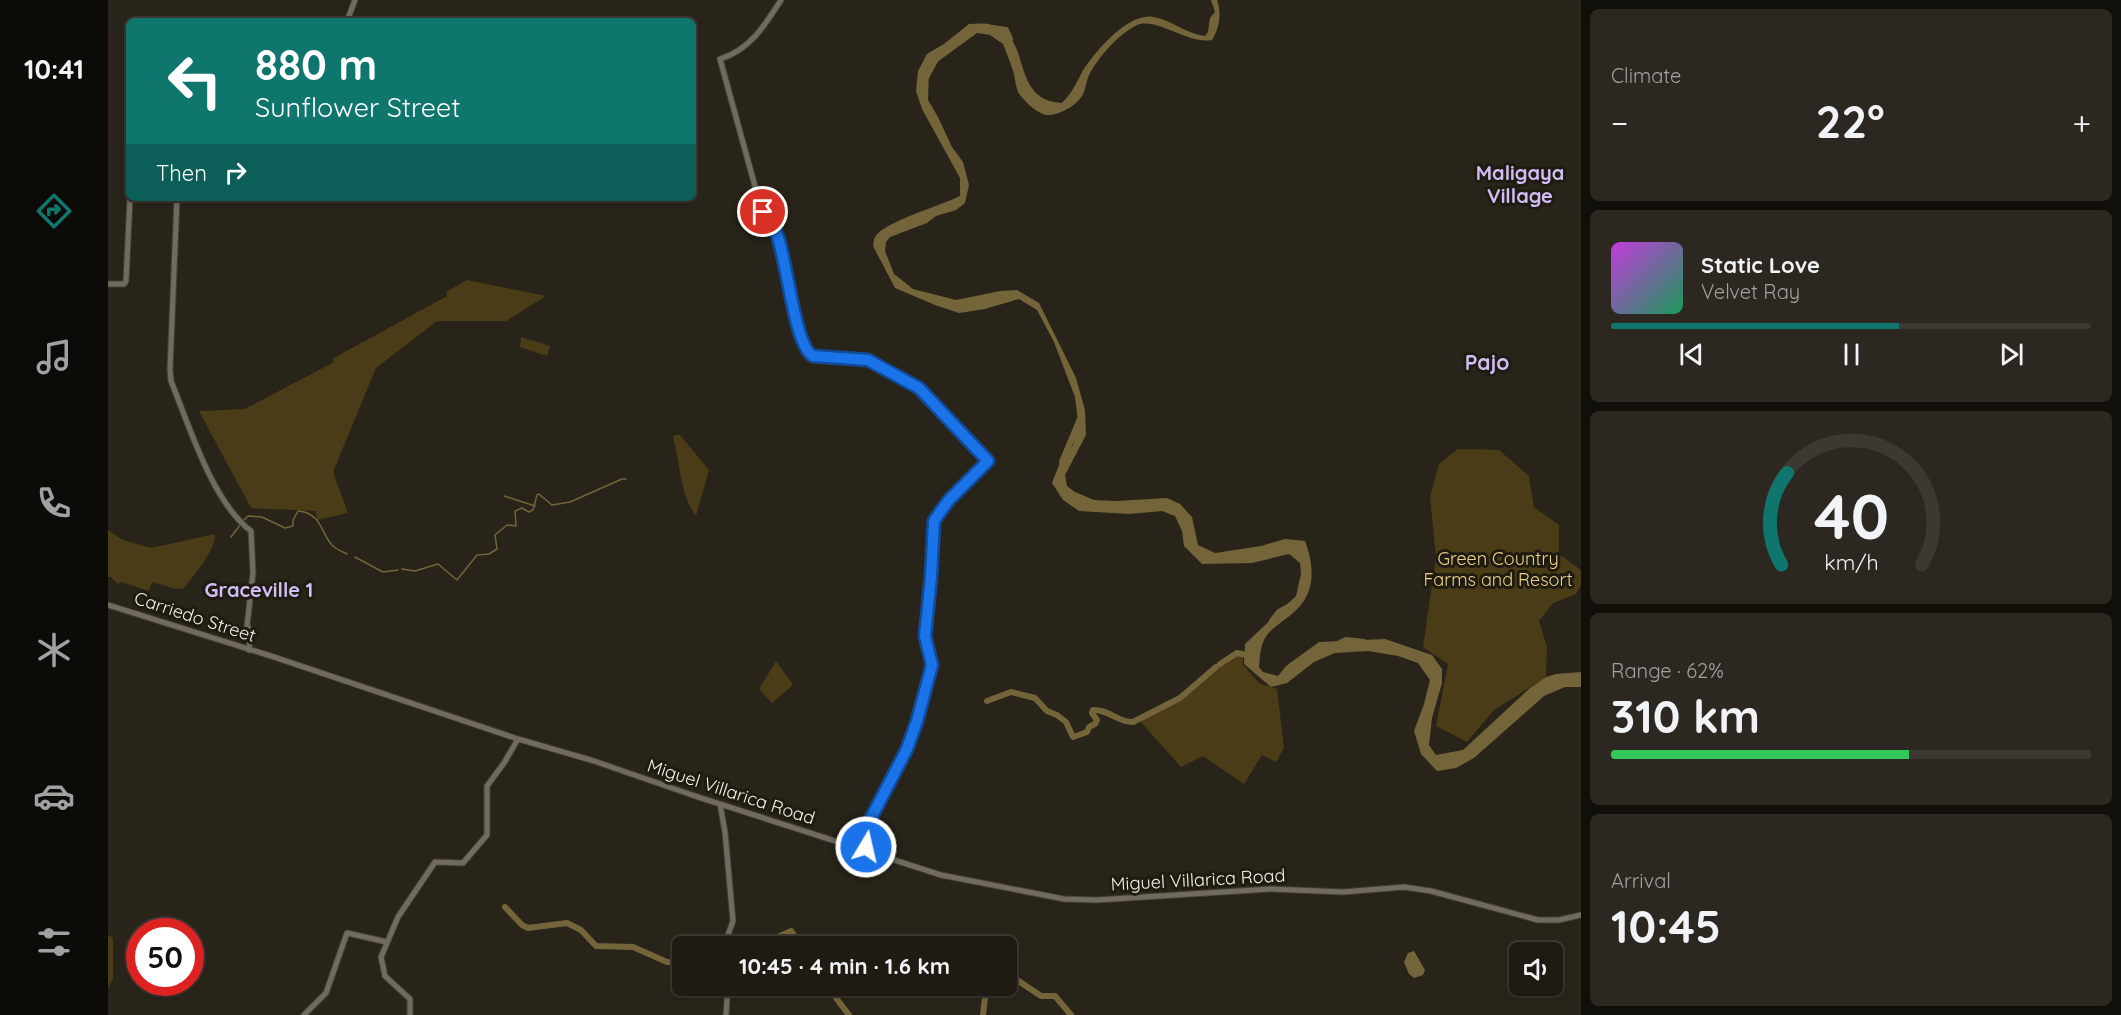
<!DOCTYPE html>
<html lang="en">
<head>
<meta charset="utf-8">
<style>
  :root { --surface:#1f1b13; --page:#2c2821; --text:#f1f3f6; --muted:#a1a1a0; --line:#3c3933; --accent:#0f766e }
  body { margin:0; font-family:Quicksand,sans-serif; background:var(--page); color:var(--text); height:100vh; display:flex; flex-direction:column; font-size:22px; white-space:nowrap }
  * { box-sizing:border-box; margin:0 }
  p { font-size:20px; color:var(--muted) }
  .icon { flex:none; width:33px; height:33px; fill:none; stroke:currentColor; stroke-width:2; stroke-linecap:round; stroke-linejoin:round }
  .map { position:relative; flex:1; overflow:hidden }
  .sheet { display:flex; flex-direction:column; gap:9px; padding:9px; background:#110f0a; width:540px }
  .sheet>* { flex:none }
  .top-card { position:absolute; left:18px; top:18px; width:570px; height:183px; border-radius:9px; box-shadow:0 2px 4px #0004,0 0 0 2px var(--line); background:#0f766e; color:#fff; overflow:hidden }
  .tools { position:absolute; left:1401px; top:942px; display:grid; gap:12px }
  .tools a { display:grid; place-items:center; width:54px; height:54px; border-radius:9px; background:var(--surface); box-shadow:0 2px 4px #0004,0 0 0 2px var(--line); font-size:30px }
  .speed { position:absolute; left:18px; top:918px; display:flex; gap:12px; font-size:30px; font-weight:700; text-align:center }
  .speed>* { display:grid; place-content:center; width:78px; height:78px; border-radius:50%; background:var(--surface); box-shadow:0 2px 4px #0004,0 0 0 2px var(--line); line-height:1 }
  .speed .limit { border:9px solid #d22; background:#fff; color:#111 }
  .pin { position:absolute; display:grid; place-items:center; width:51px; height:51px; color:#fff; margin:-26px; border:3px solid #fff; border-radius:50%; box-shadow:0 2px 6px #0007 }
  .me { position:absolute; width:66px; margin:-33px; rotate:9deg; stroke-linejoin:round; filter:drop-shadow(0 0 4px #0008) }
  .turn { display:flex; align-items:center; gap:21px; height:126px; padding:0 30px; font-size:27px }
  .turn .icon { width:78px; height:78px; stroke-width:2.5 }
  .turn b { display:block; font-size:42px; line-height:51px }
  .then { display:flex; align-items:center; height:57px; padding:0 30px; background:#0003; gap:12px; font-size:22px }
  .big { font-size:45px; font-weight:700; line-height:1.1 }
  .sheet .card { flex:1; display:flex; flex-direction:column; justify-content:center; gap:9px; min-width:0; padding:0 21px; border-radius:9px; background:var(--page) }
  .sheet .dial { align-items:center; gap:0 }
  .dial svg { height:156px; overflow:visible; fill:none; stroke:var(--line); stroke-width:7; stroke-linecap:round; text-anchor:middle }
  .dial text { fill:var(--text); stroke:none }
  .song { display:flex; align-items:center; gap:18px }
  .cover { width:72px; height:72px; border-radius:9px; background:linear-gradient(135deg,hsl(290 70% 55%),hsl(150 70% 35%)) }
  .played { height:6px; border-radius:3px; background:linear-gradient(90deg,var(--accent) 60%,var(--line) 60%) }
  .keys { display:flex; justify-content:space-around; direction:ltr }
  .heat { display:flex; justify-content:space-between; align-items:center; font-size:33px; direction:ltr }
  .charge { height:9px; border-radius:4px; background:linear-gradient(90deg,#34c759 62%,var(--line) 0) }
  .trip { position:absolute; left:564px; top:936px; width:345px; height:60px; border-radius:9px; background:var(--surface); box-shadow:0 2px 4px #0004,0 0 0 2px var(--line); font-weight:700; line-height:60px; text-align:center }
  main { display:flex; flex:1; min-height:0 }
  .tabs { display:flex; flex-direction:column; width:108px; justify-content:space-around; align-items:center; background:#0c0b08; color:var(--muted) }
  .tabs .icon { width:42px; height:42px }
  .tabs .current { color:var(--accent) }
  .tabs b { font-size:27px; color:var(--text) }
  .map>svg:first-child { display:block }
</style>
</head>
<body>
<main>
<nav class="tabs">
<b>10:41</b>
<svg class="icon current" aria-label="directions" viewBox="0 0 24 24"><path d="M12 3l9 9-9 9-9-9zM9 14v-3h6M13 9l2 2-2 2"/></svg>
<svg class="icon" aria-label="music" viewBox="0 0 24 24"><path d="M9 18V5l10-2v13"/><circle cx="6" cy="18" r="3"/><circle cx="16" cy="16" r="3"/></svg>
<svg class="icon" aria-label="phone" viewBox="0 0 24 24"><path d="M5 4h4l2 5-3 2q2 4 5 5l2-3 5 2v4C11 20 4 13 5 4z"/></svg>
<svg class="icon" aria-label="climate" viewBox="0 0 24 24"><path d="M12 3v18M4 7l16 10M4 17L20 7"/></svg>
<svg class="icon" aria-label="car" viewBox="0 0 24 24"><path d="M5 17H2v-5l4-1 3-4h7l3 4 3 1v5h-3M9 17h6M6 11h13"/><circle cx="7" cy="17" r="2"/><circle cx="17" cy="17" r="2"/></svg>
<svg class="icon" aria-label="filters" viewBox="0 0 24 24"><path d="M4 7h16M4 17h16"/><circle cx="9" cy="7" r="2"/><circle cx="15" cy="17" r="2"/></svg>
</nav>
<div class="map">
<svg width="1473" height="1015" viewBox="0 0 1473 1015">
  <rect width="100%" height="100%" fill="#292419"/>
  <path fill="#493c17" d="M359,280L438,296L398,321H329L268,368L225,472L240,513L209,520L208,511L143,508L91,411L137,409L226,362L224,359L339,296L338,292Z
    M413,337L442,346L439,356L412,347Z
    M567,435H572L601,470L588,516C572,495 572,462 565,437Z
    M1350,449L1391,450L1421,476L1426,507L1451,525V554L1473,570V585L1468,594L1445,603L1431,621L1439,647L1438,677L1386,710L1359,742L1328,726L1340,664L1315,647L1328,557L1322,497L1331,464Z
    M0,530L15,540L43,548L107,534C108,550 85,577 75,589L69,588L68,589L44,582L41,591L13,582L10,584L3,577H0Z
    M1129,654L1135,657V665L1151,683L1169,689L1176,748L1168,762L1154,755L1136,784L1095,756L1073,767L1030,719L1071,699Z
    M668,661L685,685L664,703L651,689Z
    M0,935L5,938V978L0,989Z"/>
  <path fill="#746439" d="M1103,0H1109C1114,14 1111,29 1104,40C1080,45 1050,17 1029,25C1012,33 991,56 981,75C978,81 978,90 974,96C968,106 950,116 938,115C928,113 916,101 910,92C908,87 907,80 906,74C903,64 899,54 895,44L882,35L869,33L821,68L820,100L830,117L844,147L855,162L861,185L857,203L848,210L828,216L819,223L782,237L778,242L777,251L786,274L805,289L848,300L892,291L909,290L931,303L968,378L977,410L978,435L957,475L959,486L967,492L986,500L1008,501L1059,498L1072,504L1084,517L1090,545L1107,553L1153,546L1177,539L1197,541C1207,568 1208,594 1184,614C1176,621 1165,627 1159,635C1152,644 1152,657 1151,667L1155,672L1170,676L1178,666L1211,642L1277,639L1324,655L1334,669V683L1324,718L1321,745L1328,755L1355,750L1422,688L1438,677L1448,674L1473,672V687H1457L1436,696L1366,758L1348,768L1329,771L1313,754L1306,731L1316,704L1322,680L1310,663L1290,656L1260,651L1227,653L1206,662L1179,683L1163,687L1136,664L1137,644L1188,596L1193,574L1192,563L1181,554L1144,563L1094,564L1076,546L1074,531L1067,516L1054,511L1021,514L971,511L955,500L944,483L953,460L965,445L970,422L967,397L946,342L929,310L911,299L877,309L851,313L827,305L787,288L765,246C766,243 765,240 767,237C775,222 835,205 852,196V178L814,109L808,91L810,71L819,54L836,44L861,24C867,24 874,23 880,24C927,32 899,100 954,103C963,94 968,84 974,72C986,53 1020,12 1045,17C1064,20 1078,34 1097,36L1100,32L1102,18L1107,12Z
    M1306,951L1317,970L1315,975L1306,978L1301,974L1296,962L1300,953Z"/>
  <g fill="none" stroke-linecap="round" stroke-linejoin="round">
    <path stroke="#746439" stroke-width="1.5" d="M396,496L427,506
      M136,520L140,516L154,517L177,528L185,526V520L190,511C215,513 213,536 226,547C230,550 235,552 239,554
      M123,537L132,525
      M247,557L275,572L290,570
      M294,569L307,571L330,564L349,580L369,555L381,554L389,549L387,535L399,525L408,526L407,511L414,508L421,512L425,510L429,495L431,494L444,505L462,502L514,479H518"/>
    <path stroke="#746439" stroke-width="6" d="M885,28L898,30L902,39
      M817,79L828,59
      M954,462L972,419
      M1164,621L1171,612L1184,605
      M1228,645L1238,640L1256,642
      M1112,664L1129,653L1144,656
      M879,701L903,692L927,698L939,711L949,715L958,722L965,737L979,732L981,727L987,724L989,720L984,713L985,710C1000,709 1011,723 1025,722L1072,698L1108,667
      M397,907L414,925L420,928L459,923L473,930L488,946L525,947L559,962L574,963
      M650,946L683,931L694,946
      M898,981L909,980L933,996H947L963,1015
      M719,986L741,1015
      M875,1015L878,989L876,986"/>
    <defs>
      <path id="secondary" d="M673,0C657,25 642,50 612,59L653,208L668,233L691,332L700,353L705,356L761,360L811,388L881,461L840,501L826,521L823,577L817,636L824,665L809,721L799,749L762,820L758,833L757,852
        M239,21L247,0
        M69,198L62,369L63,381C81,425 104,502 143,531L145,573L139,626L143,632L141,650
        M0,284H16L18,281L22,198
        M0,605L166,657L410,739L483,760L587,796L833,875L956,899L989,900L1162,889L1235,892L1296,887L1323,891L1430,920H1451L1473,915
        M612,804L617,832L625,921L616,946
        M196,1015L218,993L239,933L279,942
        M302,1015V999L277,976L273,957L290,917L327,862L355,863L379,835V786L396,763L410,739
        M618,1015L620,986"/>
    </defs>
    <use href="#secondary" stroke="#434037" stroke-width="7"/>
    <use href="#secondary" stroke="#706b5d" stroke-width="5"/>
  </g>
  <g fill="none" stroke-linecap="round" stroke-linejoin="round">
    <defs>
      <path id="route" d="M655,212C659,217 663,222 666,227C679,252 685,345 705,356L760,360L811,388L880,461L840,501L826,521L823,577L817,636L824,665L809,721L799,749L762,820L758,833V847"/>
    </defs>
    <use href="#route" stroke="#114b97" stroke-width="15"/>
    <use href="#route" stroke="#1a73e8" stroke-width="10"/>
  </g>
  <g text-anchor="middle" stroke-width="6" stroke-linejoin="round" paint-order="stroke">
    <g font-size="18" fill="#ead089" stroke="#1f1b10">
      <text x="1390" y="565">Green Country<tspan x="1390" dy="21">Farms and Resort</tspan></text>
    </g>
    <g font-size="18" fill="#f6f3ec" stroke="#1f1b10">
      <text transform="translate(87 617) rotate(18)" y="6">Carriedo Street</text>
      <text transform="translate(623 792) rotate(18)" y="6">Miguel Villarica Road</text>
      <text transform="translate(1090 880) rotate(-3)" y="6">Miguel Villarica Road</text>
    </g>
    <g font-size="20" font-weight="bold" fill="#cfbdf5" stroke="#1f1b10">
      <text x="1412" y="180">Maligaya<tspan x="1412" dy="23">Village</tspan></text>
      <text x="151" y="597">Graceville 1</text>
    </g>
    <g font-size="21" font-weight="bold" fill="#cfbdf5" stroke="#1f1b10">
      <text x="1379" y="370">Pajo</text>
    </g>
  </g>
</svg>
<div class="tools">
<a><svg class="icon" aria-label="sound" viewBox="0 0 24 24"><path d="M4 9h4l5-4v14l-5-4H4zM17 9q2 3 0 6"/></svg></a>
</div>
<div class="speed"><div class="limit">50</div></div>
<div class="pin" style="left:655px;top:212px;background:#d93025"><svg class="icon" aria-label="arrive" viewBox="0 0 24 24"><path d="M6 21V4h12l-3 4 3 4H6"/></svg></div>
<svg class="me" style="left:758px;top:847px" viewBox="-20 -20 40 40"><circle r="17" fill="#1a73e8" stroke="#fff" stroke-width="3"/><path d="M0-11L8 9 0 5-8 9z" fill="#fff"/></svg>
<div class="trip">10:45 · 4 min · 1.6 km</div>
<div class="top-card">
<div class="turn"><svg class="icon" aria-label="left" viewBox="0 0 24 24"><path d="M17 20v-9H6M10 6l-5 5 5 5"/></svg><div><b>880 m</b>Sunflower Street</div></div>
<div class="then">Then<svg class="icon" aria-label="right" viewBox="0 0 24 24"><path d="M7 20v-9h11M14 6l5 5-5 5"/></svg></div>
</div>
</div>
<section class="sheet">
<div class="card"><p>Climate</p>
<div class="heat"><a>−</a><b class="big">22°</b><a>+</a></div>
</div>
<div class="card">
<div class="song"><i class="cover"></i><div><b>Static Love</b><p>Velvet Ray</p></div></div>
<div class="played"></div>
<div class="keys"><svg class="icon" aria-label="previous" viewBox="0 0 24 24"><path d="M18 5L8 12l10 7zM5 5v14"/></svg><svg class="icon" aria-label="pause" viewBox="0 0 24 24"><path d="M8 5v14M16 5v14"/></svg><svg class="icon" aria-label="next" viewBox="0 0 24 24"><path d="M6 5l10 7-10 7zM19 5v14"/></svg></div>
</div>
<div class="card dial"><svg viewBox="0 0 100 80">
<path d="M14 69A42 42 0 1 1 86 69"/>
<path d="M14 69A42 42 0 0 1 17 22" stroke="#0f766e"/>
<text x="50" y="56" font-size="32" font-weight="700">40</text>
<text x="50" y="72" font-size="11">km/h</text>
</svg></div>
<div class="card"><p>Range · 62%</p><b class="big">310 km</b><div class="charge"></div></div>
<div class="card"><p>Arrival</p><b class="big">10:45</b></div>
</section>
</main>
</body>
</html>
